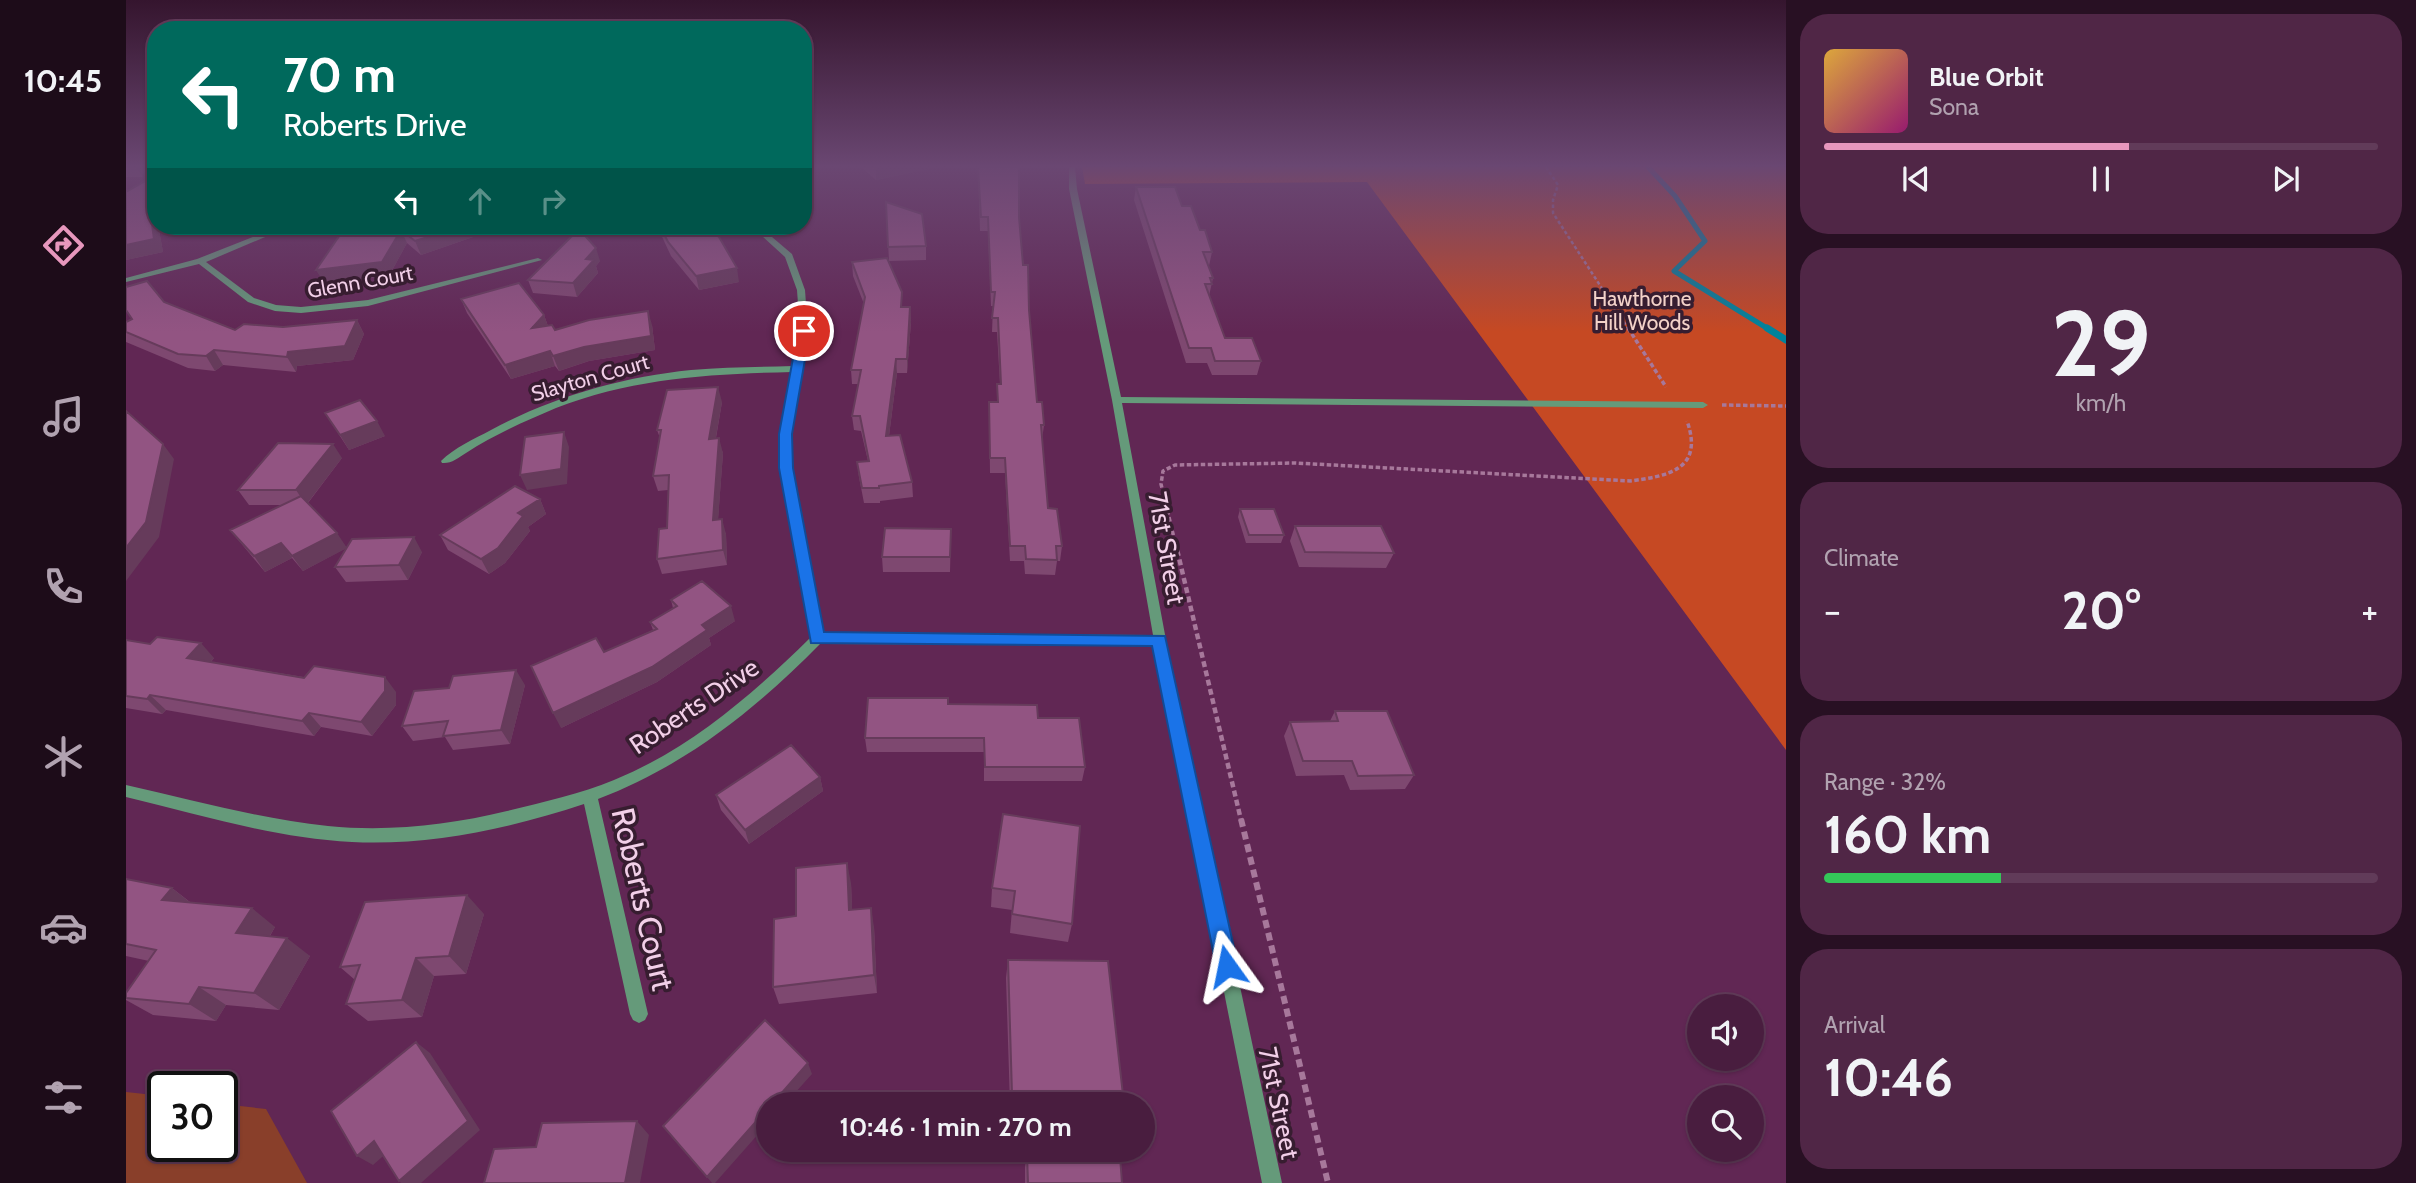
<!DOCTYPE html>
<html lang="en">
<head>
<meta charset="utf-8">
<style>
  :root { --surface:#491d3f; --page:#502646; --text:#f1f3f6; --muted:#b1a2b0; --line:#613b59; --accent:#e797bd }
  body { margin:0; font-family:Cabin,sans-serif; background:var(--page); color:var(--text); height:100vh; display:flex; flex-direction:column; font-size:26px; white-space:nowrap }
  * { box-sizing:border-box; margin:0 }
  p { font-size:23px; color:var(--muted) }
  .icon { flex:none; width:38px; height:38px; fill:none; stroke:currentColor; stroke-width:2; stroke-linecap:round; stroke-linejoin:round }
  .map { position:relative; flex:1; overflow:hidden }
  .sheet { display:flex; flex-direction:column; gap:14px; padding:14px; background:#281023; width:630px }
  .sheet>* { flex:none }
  .banner { position:absolute; left:21px; top:21px; width:665px; height:214px; border-radius:28px; box-shadow:0 2px 5px #0004,0 0 0 2px var(--line); background:#00695c; color:#fff; overflow:hidden }
  .tools { position:absolute; left:1561px; top:994px; display:grid; gap:14px }
  .tools a { display:grid; place-items:center; width:77px; height:77px; border-radius:50%; background:var(--surface); box-shadow:0 2px 5px #0004,0 0 0 2px var(--line); font-size:35px }
  .speed { position:absolute; left:21px; top:1071px; display:flex; gap:14px; font-size:35px; font-weight:700; text-align:center }
  .speed>* { display:grid; place-content:center; width:91px; height:91px; border-radius:50%; background:var(--surface); box-shadow:0 2px 5px #0004,0 0 0 2px var(--line); line-height:1 }
  .speed .limit { border:4px solid #111; border-radius:10px; background:#fff; color:#111 }
  .pin { position:absolute; display:grid; place-items:center; width:60px; height:60px; color:#fff; margin:-30px; border:4px solid #fff; border-radius:50%; box-shadow:0 2px 7px #0007 }
  .me { position:absolute; width:77px; margin:-38px; rotate:348deg; stroke-linejoin:round; filter:drop-shadow(0 0 5px #0008) }
  .turn { display:flex; align-items:center; gap:24px; height:147px; padding:0 21px; font-size:32px }
  .turn .icon { width:91px; height:91px; stroke-width:2.5 }
  .turn b { display:block; font-size:49px; line-height:60px }
  .lanes { display:flex; align-items:center; height:66px; padding:0 21px; background:#0003; justify-content:center; gap:35px; direction:ltr }
  .lanes .off { opacity:.35 }
  .big { font-size:52px; font-weight:700; line-height:1.1 }
  .sheet .tile { flex:1; display:flex; flex-direction:column; justify-content:center; gap:10px; min-width:0; padding:0 24px; border-radius:28px; background:var(--page) }
  .sheet .dial { align-items:center; gap:0 }
  .dial b { font-size:91px; line-height:1 }
  .song { display:flex; align-items:center; gap:21px }
  .cover { width:84px; height:84px; border-radius:10px; background:linear-gradient(135deg,hsl(40 70% 55%),hsl(320 70% 35%)) }
  .played { height:7px; border-radius:4px; background:linear-gradient(90deg,var(--accent) 55%,var(--line) 55%) }
  .keys { display:flex; justify-content:space-around; direction:ltr }
  .heat { display:flex; justify-content:space-between; align-items:center; font-size:38px; direction:ltr }
  .charge { height:10px; border-radius:5px; background:linear-gradient(90deg,#34c759 32%,var(--line) 0) }
  .trip { position:absolute; left:630px; top:1092px; width:399px; height:70px; border-radius:35px; background:var(--surface); box-shadow:0 2px 5px #0004,0 0 0 2px var(--line); font-weight:700; line-height:70px; text-align:center }
  main { display:flex; flex:1; min-height:0 }
  .dock { display:flex; flex-direction:column; width:126px; justify-content:space-around; align-items:center; background:#1d0c19; color:var(--muted) }
  .dock .icon { width:49px; height:49px }
  .dock .on { color:var(--accent) }
  .dock b { font-size:32px; color:var(--text) }
  .map>svg:first-child { display:block }
</style>
</head>
<body>
<main>
<nav class="dock">
<b>10:45</b>
<svg class="icon on" aria-label="directions" viewBox="0 0 24 24"><path d="M12 3l9 9-9 9-9-9zM9 14v-3h6M13 9l2 2-2 2"/></svg>
<svg class="icon" aria-label="music" viewBox="0 0 24 24"><path d="M9 18V5l10-2v13"/><circle cx="6" cy="18" r="3"/><circle cx="16" cy="16" r="3"/></svg>
<svg class="icon" aria-label="phone" viewBox="0 0 24 24"><path d="M5 4h4l2 5-3 2q2 4 5 5l2-3 5 2v4C11 20 4 13 5 4z"/></svg>
<svg class="icon" aria-label="climate" viewBox="0 0 24 24"><path d="M12 3v18M4 7l16 10M4 17L20 7"/></svg>
<svg class="icon" aria-label="car" viewBox="0 0 24 24"><path d="M5 17H2v-5l4-1 3-4h7l3 4 3 1v5h-3M9 17h6M6 11h13"/><circle cx="7" cy="17" r="2"/><circle cx="17" cy="17" r="2"/></svg>
<svg class="icon" aria-label="filters" viewBox="0 0 24 24"><path d="M4 7h16M4 17h16"/><circle cx="9" cy="7" r="2"/><circle cx="15" cy="17" r="2"/></svg>
</nav>
<div class="map">
<svg width="1660" height="1183" viewBox="0 0 1660 1183">
  <rect width="100%" height="100%" fill="#612754"/>
  <path fill="#893f2a" d="M0,1092L37,1096V1146H96V1104L140,1109L181,1183H0Z"/>
  <path fill="#c64923" d="M956,167H1660V750L1241,182L959,184Z"/>
  <g fill="none" stroke-linecap="round" stroke-linejoin="round">
    <path stroke="#00839b" stroke-width="5" d="M1522,167L1549,196L1579,241L1548,271L1644,330"/>
    <path stroke="#00839b" stroke-width="7" d="M1641,328L1660,340"/>
    <path stroke="#a7789b" stroke-width="2.5" stroke-dasharray="3.5 2.5" stroke-linecap="butt" d="M1420,167L1432,185L1427,200V213L1503,330"/>
    <path stroke="#a7789b" stroke-width="3.5" stroke-dasharray="4.5 2.5" stroke-linecap="butt" d="M1502,328L1540,387
      M1596,405L1660,406
      M1049,542L1035,484L1037,471L1049,465L1169,463L1504,481C1543,476 1578,469 1561,421"/>
    <path stroke="#a7789b" stroke-width="4.5" stroke-dasharray="6 3.5" stroke-linecap="butt" d="M1049,541L1115,820"/>
    <path stroke="#a7789b" stroke-width="6" stroke-dasharray="8 5" stroke-linecap="butt" d="M1115,819L1202,1183"/>
    <path fill="#659a7a" fill-rule="evenodd" d="M943,167H949L951,189L995,397L1577,402L1582,405L1577,408L996,403L1040,640L1156,1183H1136L1029,645L694,644C629,710 559,766 472,799L522,1014L519,1020L513,1023L507,1020L504,1014L458,804C386,828 303,846 226,842C149,838 74,815 0,797V785C67,800 134,819 202,826C263,832 323,825 381,811C417,802 454,794 488,780C564,749 627,694 684,638L655,468V434L666,372C584,374 508,378 430,408C399,421 368,435 340,453C332,458 325,464 316,463L315,461C328,448 348,439 365,430C426,397 496,377 565,370C599,367 633,367 667,366L674,331L671,290L659,257L625,226H633L666,254L679,290L682,331L665,434V468L697,634L1027,635L986,400L943,189Z
      M155,226H165L80,262L128,298L150,305L175,307L242,300L412,258L416,260L242,306L175,313L149,311L122,302L73,264L0,282V278L71,259Z"/>
  </g>
  <path fill="#7e4870" d="M0,167H30V172L17,173V177H0Z
    M735,167H812L750,180Z
    M852,167H893V217L911,402L918,425L916,440L922,508L936,546L934,561H931L929,575L899,574L898,561H884L879,473H864L863,402H871V384H874L871,332H866L867,306H865L862,231H854Z
    M30,175V226H60L56,236L33,230L37,252L0,260Z
    M1010,187L1074,230L1086,252L1083,266H1082L1087,278L1083,296L1099,338L1135,361L1131,375H1086L1081,363H1060L1008,200Z
    M760,202L800,246V260L763,261Z
    M220,226H343L347,237L295,255L281,243L263,276L198,283Z
    M531,226H582L613,282L573,290L545,256Z
    M474,261L470,266L472,273L451,297L407,293L402,280Z
    M726,262L777,307H784L785,322L781,373H771L763,436L786,482L787,497L754,501V503H738L733,477L731,462L742,461L735,431L728,430L726,416L732,384H726L725,370L738,304L727,276Z
    M335,299L418,315L422,326L429,330L526,325L529,350L463,361L433,371L429,366L385,379L341,313Z
    M38,302L109,330L157,327L231,320L238,334L227,360L171,366L170,372L97,365L89,371L62,368L0,342V322Z
    M596,402L590,438L597,453L592,519L600,534L601,565L536,574L531,559L541,528L542,490L532,491L527,476L534,438L531,430Z
    M199,413L259,436L223,450Z
    M216,458L182,503L221,548L296,552L282,580L220,582L209,567L220,548L177,571L166,558L139,572L104,530L156,505H123L112,490Z
    M414,499L420,514L402,527L404,531L379,563L363,574L322,550L314,535Z
    M1114,509L1158,535L1155,543H1120L1112,517Z
    M1169,526L1268,553L1260,568L1173,567L1164,541Z
    M825,529L824,572H757L756,557Z
    M545,600L609,621L583,638L585,645L531,682L435,728L478,652L527,630L524,622L547,608Z
    M0,640L88,658L85,662L270,692V705L246,736L195,727L188,736L40,710L36,714L0,708Z
    M399,685L384,744L327,750L319,737L287,741L276,726L323,688Z
    M822,704L912,718L959,767L956,781H858V752H741L739,738Z
    M1209,711L1288,775L1279,789L1224,790L1218,775L1170,776L1158,736L1164,722L1204,721Z
    M694,777L697,791L623,844L595,810L590,795Z
    M877,814L946,924L942,942L884,933L886,910L865,907L866,888Z
    M0,879L46,888L64,902L149,927L144,936L184,956L153,1010L100,1005L90,1021L27,1015L0,1000V993L23,961L0,956Z
    M725,883L726,910L748,927L751,993L653,1004L647,987L670,916Z
    M358,914L340,974L308,976L296,1017L242,1021L220,1004L229,980L214,967Z
    M882,960L997,1095L993,1104H884L880,978Z
    M901,1154L996,1183H899V1167Z"/>
  <path fill="#663b5b" d="M10,167H30V172L17,173V177Z
    M753,167H812L750,180V168Z
    M25,217L33,230L37,252L0,260V245Z
    M50,226H60L56,236Z
    M337,226H343L347,237L295,255L289,241Z
    M275,230L281,243L263,276L198,283L190,270Z
    M470,248L474,261L470,266L472,273L451,297L447,283L460,259Z
    M611,268L613,282L573,290L570,276Z
    M784,307L785,322L781,373V359Z
    M522,311L526,325L529,350L463,361L433,371L427,356L458,347Z
    M418,315L423,329L406,328Z
    M231,320L238,334L227,360L171,366L170,372L161,357L162,352Z
    M88,350L97,365L89,371L80,356Z
    M424,351L429,366L385,379L379,365Z
    M770,359L771,373L761,451L760,436Z
    M592,387L596,402L587,454L583,439Z
    M251,421L259,436L223,450L214,435Z
    M438,432L443,447L441,484L401,490L394,475Z
    M593,438L597,453L591,535L587,520Z
    M37,444L48,459L33,537L0,581V548Z
    M207,444L216,458L180,505L170,490Z
    M414,499L420,514L402,527L404,531L379,563L363,574L355,559L392,513Z
    M596,519L600,534L601,565L597,550Z
    M211,533L221,548L177,571L166,556Z
    M288,537L296,552L282,580L273,565Z
    M155,543L166,558L139,572L128,556Z
    M605,606L609,621L583,638L585,645L531,682L435,728L427,713L576,625Z
    M75,643L88,658L75,673L61,658Z
    M390,670L399,685L384,744L375,730Z
    M259,677L270,692V705L246,736L235,722Z
    M24,695L40,710L36,714L21,699Z
    M183,713L195,727L188,736L176,721Z
    M694,777L697,791L623,844L619,830Z
    M721,863L725,883L727,929L723,910Z
    M46,888L71,908L36,900Z
    M341,895L358,914L340,974L323,956Z
    M126,908L149,927L134,952L110,933Z
    M745,908L748,927L751,993L748,975Z
    M161,938L184,956L153,1010L128,993Z
    M290,958L308,976L296,1017L276,1000Z
    M73,987L100,1005L90,1021L63,1004Z
    M290,1042L304,1053L354,1130L295,1183H275L273,1181Z
    M682,1063L686,1074L659,1104H646Z
    M642,1108V1123L589,1183H586L581,1177Z
    M511,1121L523,1135L514,1183H499Z
    M248,1141L264,1150L247,1165L231,1156Z"/>
  <path fill="#925482" stroke="#663b5b" stroke-width="2" d="M852,167H893V217L897,265H902L903,310L911,402H916L918,425H915L922,508L931,509L936,546H930L931,560L900,559L899,546H884L879,458H864L863,402H872L871,384H875L872,318H866L869,292H865L862,217H855Z
    M30,175V218L25,217L28,239L0,245V192Z
    M1010,187H1049L1056,206H1065L1074,230H1079L1086,252H1077L1087,278H1084L1086,284H1079L1099,338H1126L1135,361H1089L1085,348H1063Z
    M760,202L796,214L800,246L762,247Z
    M220,226H337L289,241L275,230L256,262L190,270Z
    M534,226H582L593,237L611,268L570,276L542,242Z
    M453,229L470,248L460,259L468,260L447,283L402,280Z
    M761,258L776,292L775,307H784L781,359H770L760,436L774,435L786,482L753,486V488H736L731,462L743,461L734,416H726L735,370H725L739,297L726,262Z
    M21,281L38,302L109,330L118,324L157,327L231,320L219,346L162,352L161,357L88,350L80,356L52,354L0,332V322L6,319L0,310V287Z
    M393,283L418,315L406,328L426,325L429,330L463,320L522,311L525,336L458,347L427,356L424,351L379,365L335,299Z
    M592,387L583,439L593,438L587,520L596,519L597,550L531,559L533,529L541,528L543,475L527,476L535,430H531L541,390Z
    M234,400L251,421L214,435L199,413Z
    M0,411L37,444L20,522L0,548Z
    M438,432L435,469L394,475L399,437Z
    M152,443L207,444L170,490H112Z
    M389,486L414,499L392,513L397,516L372,548L355,559L314,535Z
    M175,496L211,533L166,556L155,543L128,556L104,530Z
    M1114,509H1148L1158,535H1123Z
    M1169,526H1255L1268,553L1179,552Z
    M759,528L825,529L824,557H756Z
    M288,537L273,565L209,567L226,539Z
    M576,581L605,606L576,625L581,630L526,667L427,713L405,666L470,638L478,652L531,629L524,622L551,606L545,600Z
    M31,637L75,643L61,658L178,678L188,666L259,677V691L235,722L183,713L176,721L24,695L21,699L0,696V640L24,644Z
    M390,670L375,730L317,736L322,721L276,726L288,691L323,688L327,676Z
    M742,698H822V704L911,705L912,718H953L959,767H859L858,738H739Z
    M1209,711H1261L1288,775L1232,776L1226,761H1177L1164,722L1212,721Z
    M665,745L694,777L619,830L590,795Z
    M877,814L954,826L946,924L886,914L889,891L866,888Z
    M721,863L723,910L745,908L748,975L647,987L648,919L670,916V868Z
    M0,879L46,888L36,900L126,908L110,933L161,938L128,993L73,987L63,1004L0,998V993L30,950L0,944Z
    M341,895L323,956L290,958L276,1000L220,1004L234,965L214,967L239,902Z
    M882,960L982,961L997,1095L886,1094Z
    M639,1020L682,1063L646,1104H642V1108L581,1177L537,1126Z
    M290,1042L342,1121L273,1181L248,1141L231,1156L205,1111Z
    M511,1121L499,1183H358L368,1149L410,1147L416,1123Z
    M901,1154L994,1156L996,1183H902Z"/>
  <linearGradient id="sky" x2="0" y2="1"><stop stop-color="#35152e"/><stop offset="0.5" stop-color="#6a4772"/><stop offset="1" stop-color="#6a4772" stop-opacity="0"/></linearGradient>
  <rect width="1660" height="332" fill="url(#sky)"/>
  <path fill="#1a73e8" stroke="#114b97" stroke-width="2" d="M678,328L684,331L666,434L667,468L698,632L1039,636L1112,966L1109,974L1101,977L1093,974L1090,966L1026,646L685,643L653,468V434L672,331Z"/>
  <g text-anchor="middle" stroke-width="7" stroke-linejoin="round" paint-order="stroke">
    <g font-size="21" fill="#f2cfe8" stroke="#371d30">
      <text transform="translate(234 282) rotate(-10)" y="7">Glenn Court</text>
      <text transform="translate(464 378) rotate(-16)" y="7">Slayton Court</text>
    </g>
    <g font-size="21" fill="#f3d2c9" stroke="#371d30">
      <text x="1516" y="306">Hawthorne<tspan x="1516" dy="24">Hill Woods</tspan></text>
    </g>
    <g font-size="26" fill="#f2cfe8" stroke="#371d30">
      <text transform="translate(1041 548) rotate(80)" y="9">71st Street</text>
      <text transform="translate(568 706) rotate(-34)" y="9">Roberts Drive</text>
      <text transform="translate(1153 1103) rotate(78)" y="9">71st Street</text>
    </g>
    <g font-size="32" fill="#f2cfe8" stroke="#371d30">
      <text transform="translate(517 899) rotate(77)" y="11">Roberts Court</text>
    </g>
  </g>
</svg>
<div class="tools">
<a><svg class="icon" aria-label="sound" viewBox="0 0 24 24"><path d="M4 9h4l5-4v14l-5-4H4zM17 9q2 3 0 6"/></svg></a>
<a><svg class="icon" aria-label="search" viewBox="0 0 24 24"><circle cx="10" cy="10" r="6"/><path d="M15 15l6 6"/></svg></a>
</div>
<div class="speed"><div class="limit">30</div></div>
<div class="pin" style="left:678px;top:331px;background:#d93025"><svg class="icon" aria-label="arrive" viewBox="0 0 24 24"><path d="M6 21V4h12l-3 4 3 4H6"/></svg></div>
<svg class="me" style="left:1101px;top:966px" viewBox="-20 -20 40 40"><path d="M0-17L14 15 0 8-14 15z" fill="#1a73e8" stroke="#fff" stroke-width="4"/></svg>
<div class="trip">10:46 · 1 min · 270 m</div>
<div class="banner">
<div class="turn"><svg class="icon" aria-label="left" viewBox="0 0 24 24"><path d="M17 20v-9H6M10 6l-5 5 5 5"/></svg><div><b>70 m</b>Roberts Drive</div></div>
<div class="lanes"><svg class="icon" aria-label="left" viewBox="0 0 24 24"><path d="M17 20v-9H6M10 6l-5 5 5 5"/></svg><svg class="icon off" aria-label="ahead" viewBox="0 0 24 24"><path d="M12 20V5M6 11l6-6 6 6"/></svg><svg class="icon off" aria-label="right" viewBox="0 0 24 24"><path d="M7 20v-9h11M14 6l5 5-5 5"/></svg></div>
</div>
</div>
<section class="sheet">
<div class="tile">
<div class="song"><i class="cover"></i><div><b>Blue Orbit</b><p>Sona</p></div></div>
<div class="played"></div>
<div class="keys"><svg class="icon" aria-label="previous" viewBox="0 0 24 24"><path d="M18 5L8 12l10 7zM5 5v14"/></svg><svg class="icon" aria-label="pause" viewBox="0 0 24 24"><path d="M8 5v14M16 5v14"/></svg><svg class="icon" aria-label="next" viewBox="0 0 24 24"><path d="M6 5l10 7-10 7zM19 5v14"/></svg></div>
</div>
<div class="tile dial"><b>29</b><p>km/h</p></div>
<div class="tile"><p>Climate</p>
<div class="heat"><a>−</a><b class="big">20°</b><a>+</a></div>
</div>
<div class="tile"><p>Range · 32%</p><b class="big">160 km</b><div class="charge"></div></div>
<div class="tile"><p>Arrival</p><b class="big">10:46</b></div>
</section>
</main>
</body>
</html>
